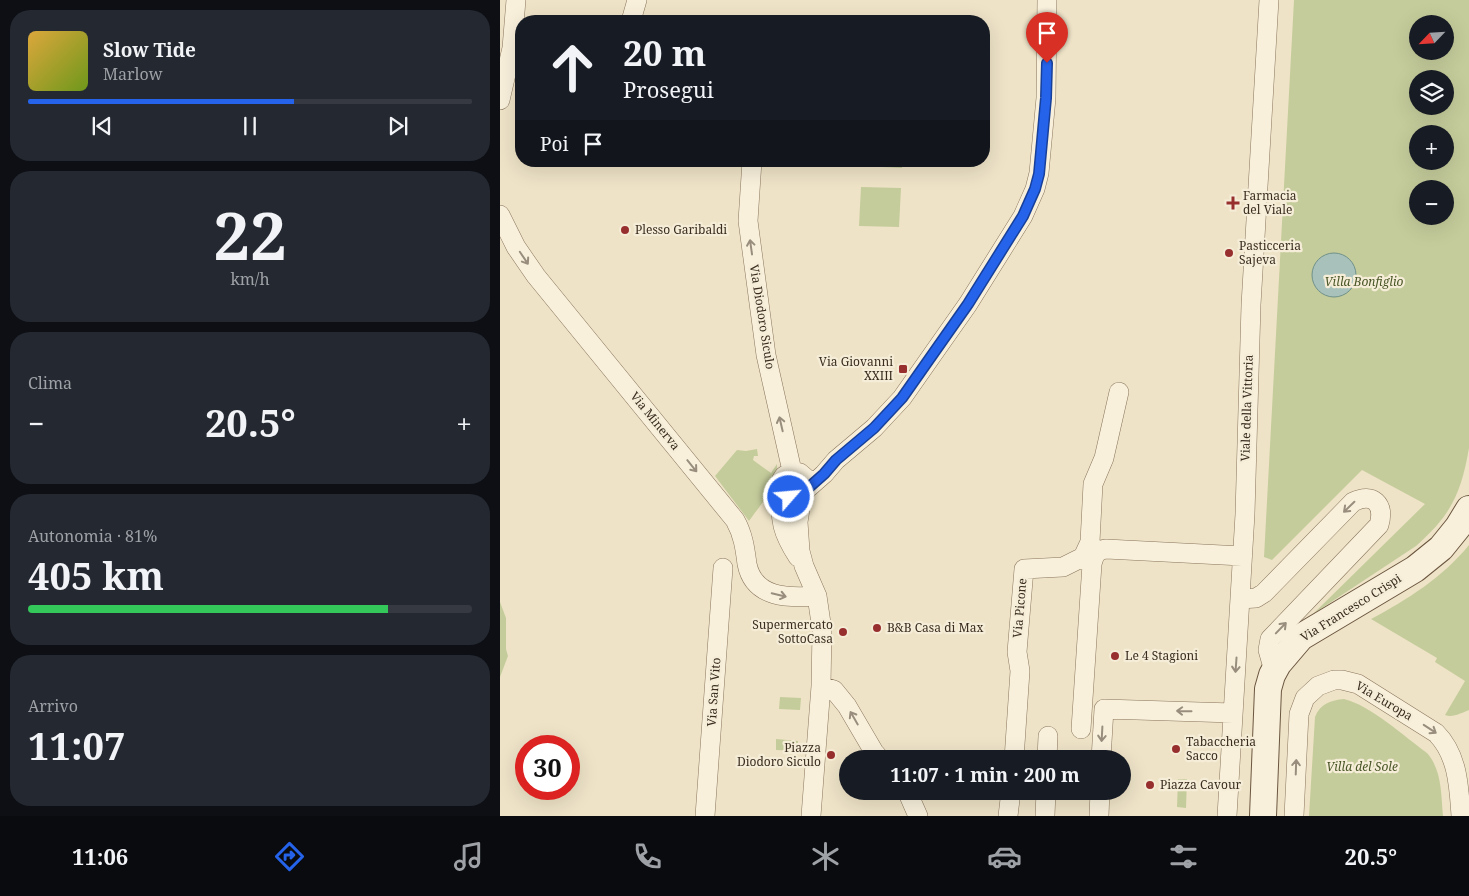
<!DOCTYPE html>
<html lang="it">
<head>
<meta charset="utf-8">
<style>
  :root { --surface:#171b24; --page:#242831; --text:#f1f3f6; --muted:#9ea1a6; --line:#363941; --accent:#2563eb }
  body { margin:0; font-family:"Noto Serif",serif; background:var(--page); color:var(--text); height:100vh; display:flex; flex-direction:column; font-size:19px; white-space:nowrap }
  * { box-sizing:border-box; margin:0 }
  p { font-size:16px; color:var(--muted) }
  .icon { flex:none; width:28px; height:28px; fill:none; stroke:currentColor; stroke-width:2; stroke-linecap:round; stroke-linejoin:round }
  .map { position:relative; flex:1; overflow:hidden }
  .drawer { display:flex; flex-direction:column; gap:10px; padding:10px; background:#0d0f14; width:500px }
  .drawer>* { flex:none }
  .hud { position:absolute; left:15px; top:15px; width:475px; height:152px; border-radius:20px; box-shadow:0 5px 20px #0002; background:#171b24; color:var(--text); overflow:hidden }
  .needle { width:32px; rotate:245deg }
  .buttons { position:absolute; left:909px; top:15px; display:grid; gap:10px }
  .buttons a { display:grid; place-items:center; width:45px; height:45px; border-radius:50%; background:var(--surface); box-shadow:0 5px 20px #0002; font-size:25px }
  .speed { position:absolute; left:15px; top:735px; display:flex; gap:10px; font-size:25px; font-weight:700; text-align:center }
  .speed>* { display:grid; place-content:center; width:65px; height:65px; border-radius:50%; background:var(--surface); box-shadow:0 5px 20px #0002; line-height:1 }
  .speed .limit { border:8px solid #d22; background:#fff; color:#111 }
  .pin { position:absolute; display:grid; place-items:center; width:42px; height:42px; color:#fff; margin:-51px -21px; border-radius:50% 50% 50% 0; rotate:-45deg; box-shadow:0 0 5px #0007 }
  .pin .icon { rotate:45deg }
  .me { position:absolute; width:55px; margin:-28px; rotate:63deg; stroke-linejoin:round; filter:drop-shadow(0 0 4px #0008) }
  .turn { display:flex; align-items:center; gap:18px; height:105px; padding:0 25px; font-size:22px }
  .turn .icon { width:65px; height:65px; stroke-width:2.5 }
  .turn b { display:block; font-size:35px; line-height:42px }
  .then { display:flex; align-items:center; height:48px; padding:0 25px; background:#0003; gap:10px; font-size:19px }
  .big { font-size:38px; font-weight:700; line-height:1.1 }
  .drawer .card { flex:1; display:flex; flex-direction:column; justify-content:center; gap:8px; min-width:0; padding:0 18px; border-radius:20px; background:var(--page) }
  .drawer .dial { align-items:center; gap:0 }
  .dial b { font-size:65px; line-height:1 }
  .song { display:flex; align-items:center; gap:15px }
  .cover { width:60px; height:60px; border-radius:8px; background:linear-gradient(135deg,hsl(40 70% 55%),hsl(80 70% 35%)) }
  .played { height:5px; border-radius:2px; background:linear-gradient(90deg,var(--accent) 60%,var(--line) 60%) }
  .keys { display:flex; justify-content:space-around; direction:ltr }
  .heat { display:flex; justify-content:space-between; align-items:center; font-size:28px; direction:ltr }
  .charge { height:8px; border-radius:4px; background:linear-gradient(90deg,#34c759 81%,var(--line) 0) }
  .trip { position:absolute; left:339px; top:750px; width:292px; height:50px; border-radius:25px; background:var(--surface); box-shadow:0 5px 20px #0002; font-weight:700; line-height:50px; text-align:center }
  .menu { display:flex; height:80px; justify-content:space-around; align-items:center; background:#090b0e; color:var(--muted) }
  .menu .icon { width:35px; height:35px }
  .menu .active { color:var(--accent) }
  .menu b { font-size:22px; color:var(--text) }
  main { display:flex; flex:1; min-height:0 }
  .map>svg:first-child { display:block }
</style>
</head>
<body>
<main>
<section class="drawer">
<div class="card">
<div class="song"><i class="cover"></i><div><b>Slow Tide</b><p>Marlow</p></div></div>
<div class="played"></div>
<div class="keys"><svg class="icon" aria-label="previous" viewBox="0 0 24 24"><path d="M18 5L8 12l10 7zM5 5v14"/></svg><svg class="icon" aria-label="pause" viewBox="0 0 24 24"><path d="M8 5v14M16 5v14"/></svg><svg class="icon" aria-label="next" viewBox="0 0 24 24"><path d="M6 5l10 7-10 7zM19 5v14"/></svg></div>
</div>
<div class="card dial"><b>22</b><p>km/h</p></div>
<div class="card"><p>Clima</p>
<div class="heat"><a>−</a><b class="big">20.5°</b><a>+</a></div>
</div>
<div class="card"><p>Autonomia · 81%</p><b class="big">405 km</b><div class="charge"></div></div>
<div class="card"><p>Arrivo</p><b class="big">11:07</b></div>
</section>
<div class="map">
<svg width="969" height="816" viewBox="0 0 969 816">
  <rect width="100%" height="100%" fill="#eee3c7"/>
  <path fill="#c5cc9b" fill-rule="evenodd" d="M794,0H969V448C961,494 951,515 916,546L813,614L925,504L862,470L772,560L764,557ZM918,24H945V51H918ZM918,79H945V106H918ZM918,134H945V161H918ZM918,189H945V216H918Z
    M363,161H403L402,168L363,166Z
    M361,187L401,188L399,227L359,226Z
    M257,449L258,456H254L253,460L271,473L277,464C278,486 261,504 249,521L215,476L237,450L246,451Z
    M969,545V710C961,713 953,718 945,715L965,681L935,662L937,658L871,619C907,600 943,577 969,545Z
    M0,602L6,618V649L8,656L0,677Z
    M280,697L301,698L300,710L279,709Z
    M844,699C870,705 905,737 927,753C942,770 941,794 943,816H809L815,717C820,704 831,700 844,699Z
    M276,739L298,741V751L276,750Z
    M678,779H687L686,808L677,807Z"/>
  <path fill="#a8c2bb" stroke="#6f9089" d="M812 275a22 22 0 1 1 44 0a22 22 0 1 1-44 0Z"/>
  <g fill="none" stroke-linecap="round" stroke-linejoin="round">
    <defs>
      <path id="minor" d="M131,21L137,0
        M0,100L12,48L16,0
        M252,161L248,221L266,355L292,471
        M0,215L16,247L36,276L235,520C243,534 245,548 247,564C254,599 289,598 317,596
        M307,489V479L300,473L292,471L284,476L282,479L281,488L285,495L293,498L302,496L307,489L324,474L336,460L374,428L402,398L468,304L523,216L535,189L539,173L546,98L547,0
        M283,491C278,519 283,534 298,557
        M302,496L298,522L300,551L304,566L317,596L322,630L321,686L311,816
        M740,599L756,598L764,593L853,502C873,492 885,504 879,525L770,639L768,650L774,671
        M321,686L334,690L347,706L374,752L380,759
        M581,729L592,564C594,555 597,550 606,549L742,556
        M514,759L520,671L517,652L524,569L563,567L583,557L590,542L593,484L604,458L619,392
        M547,759L548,736
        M601,759L604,709L733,713
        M407,791L418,816
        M205,816L223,568
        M508,816L511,791
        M545,816L546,791
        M599,816L600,791
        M727,816L745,514L751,305L769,0
        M794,816L799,714L805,698L818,686L834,680H842L858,684L936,733C958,755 959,787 961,816"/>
      <path id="secondary" d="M763,816L768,689L772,675L778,664L801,637L915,569L941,548L958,527L969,509"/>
    </defs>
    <use href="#minor" stroke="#89755d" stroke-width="20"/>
    <use href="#secondary" stroke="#6b5640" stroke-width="28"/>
    <use href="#minor" stroke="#f8f0db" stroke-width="19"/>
    <use href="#secondary" stroke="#f8f0db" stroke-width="26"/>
  </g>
  <defs><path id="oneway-shaft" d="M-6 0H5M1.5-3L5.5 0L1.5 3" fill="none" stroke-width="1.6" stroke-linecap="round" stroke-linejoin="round" transform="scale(1.25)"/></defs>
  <g stroke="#998e7e">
    <use href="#oneway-shaft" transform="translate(251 247) rotate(-98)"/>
    <use href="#oneway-shaft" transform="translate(24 258) rotate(56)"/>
    <use href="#oneway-shaft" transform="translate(281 424) rotate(-103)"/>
    <use href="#oneway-shaft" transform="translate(192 466) rotate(51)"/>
    <use href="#oneway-shaft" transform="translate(849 507) rotate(136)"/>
    <use href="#oneway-shaft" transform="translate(279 595) rotate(13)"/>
    <use href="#oneway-shaft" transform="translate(781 628) rotate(-46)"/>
    <use href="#oneway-shaft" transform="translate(736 665) rotate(94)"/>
    <use href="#oneway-shaft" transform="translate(684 711) rotate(-179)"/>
    <use href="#oneway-shaft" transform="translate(354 718) rotate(-120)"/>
    <use href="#oneway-shaft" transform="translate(930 729) rotate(33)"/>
    <use href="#oneway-shaft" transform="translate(602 734) rotate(93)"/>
    <use href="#oneway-shaft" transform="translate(796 767) rotate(-88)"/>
  </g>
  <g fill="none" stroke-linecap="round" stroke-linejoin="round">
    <defs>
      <path id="route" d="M289,497L297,498L302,496L307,489L324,474L336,460L374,428L402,398L468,304L523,216L535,189L539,174L546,98L547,63"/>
    </defs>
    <use href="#route" stroke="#184099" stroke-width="12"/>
    <use href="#route" stroke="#2563eb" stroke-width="9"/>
  </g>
  <g fill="#972f2e" stroke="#f5edd7" stroke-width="2">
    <path d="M730.5 195.5h5v5h5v5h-5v5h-5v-5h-5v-5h5z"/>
    <circle cx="125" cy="230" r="5"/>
    <circle cx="729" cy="253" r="5"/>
    <rect x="398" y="364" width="10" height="10" rx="2.5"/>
    <circle cx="377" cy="628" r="5"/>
    <circle cx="343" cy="632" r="5"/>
    <circle cx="615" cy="656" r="5"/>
    <circle cx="676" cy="749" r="5"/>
    <circle cx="331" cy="755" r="5"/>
    <circle cx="650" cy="785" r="5"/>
  </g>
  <g text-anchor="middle" stroke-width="4.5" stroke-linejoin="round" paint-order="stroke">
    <g font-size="12" fill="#3a2d20" stroke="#f5edd7" text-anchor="start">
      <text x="743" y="200">Farmacia<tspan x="743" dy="14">del Viale</tspan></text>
      <text x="135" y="234">Plesso Garibaldi</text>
      <text x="739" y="250">Pasticceria<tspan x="739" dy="14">Sajeva</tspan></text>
      <text x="393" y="366" text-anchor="end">Via Giovanni<tspan x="393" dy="14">XXIII</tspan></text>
      <text x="333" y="629" text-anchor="end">Supermercato<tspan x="333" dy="14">SottoCasa</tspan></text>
      <text x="387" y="632">B&amp;B Casa di Max</text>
      <text x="625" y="660">Le 4 Stagioni</text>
      <text x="686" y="746">Tabaccheria<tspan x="686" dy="14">Sacco</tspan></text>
      <text x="321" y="752" text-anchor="end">Piazza<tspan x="321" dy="14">Diodoro Siculo</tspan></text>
      <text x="660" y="789">Piazza Cavour</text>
    </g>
    <g font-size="12" font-style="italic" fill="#495627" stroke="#f5edd7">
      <text x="864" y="286">Villa Bonfiglio</text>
      <text x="862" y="771">Villa del Sole</text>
    </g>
    <g font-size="12" fill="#3a2d20" stroke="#f5edd7">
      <text transform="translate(262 317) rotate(81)" y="4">Via Diodoro Siculo</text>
      <text transform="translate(747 408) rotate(-88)" y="4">Viale della Vittoria</text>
      <text transform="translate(155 421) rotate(51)" y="4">Via Minerva</text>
      <text transform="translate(520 608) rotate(-85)" y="4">Via Picone</text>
      <text transform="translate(851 608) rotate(-32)" y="4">Via Francesco Crispi</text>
      <text transform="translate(214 692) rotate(-86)" y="4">Via San Vito</text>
      <text transform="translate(884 701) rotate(31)" y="4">Via Europa</text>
    </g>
  </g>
</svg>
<div class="buttons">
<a><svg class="needle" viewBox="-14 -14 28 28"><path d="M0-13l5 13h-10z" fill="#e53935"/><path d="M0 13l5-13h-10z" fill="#9ea1a6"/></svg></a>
<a><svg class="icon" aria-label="layers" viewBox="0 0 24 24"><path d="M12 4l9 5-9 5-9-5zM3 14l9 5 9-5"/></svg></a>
<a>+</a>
<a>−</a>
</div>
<div class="speed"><div class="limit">30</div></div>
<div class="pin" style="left:547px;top:63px;background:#d93025"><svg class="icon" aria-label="arrive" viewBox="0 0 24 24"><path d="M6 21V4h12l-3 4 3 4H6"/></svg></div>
<svg class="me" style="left:289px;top:497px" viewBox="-20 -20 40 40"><circle r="17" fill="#2563eb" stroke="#fff" stroke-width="3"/><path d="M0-11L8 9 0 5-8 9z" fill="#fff"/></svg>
<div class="trip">11:07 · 1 min · 200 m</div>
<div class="hud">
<div class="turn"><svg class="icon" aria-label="ahead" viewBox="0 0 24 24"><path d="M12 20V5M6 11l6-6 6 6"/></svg><div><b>20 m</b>Prosegui</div></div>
<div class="then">Poi<svg class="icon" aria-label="arrive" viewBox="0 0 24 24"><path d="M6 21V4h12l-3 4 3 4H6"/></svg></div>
</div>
</div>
</main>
<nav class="menu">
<b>11:06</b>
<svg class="icon active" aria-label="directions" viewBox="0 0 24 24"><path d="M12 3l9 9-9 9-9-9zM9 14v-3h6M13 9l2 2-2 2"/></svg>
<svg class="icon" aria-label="music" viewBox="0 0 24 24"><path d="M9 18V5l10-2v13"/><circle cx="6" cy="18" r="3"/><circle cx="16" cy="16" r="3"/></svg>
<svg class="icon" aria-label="phone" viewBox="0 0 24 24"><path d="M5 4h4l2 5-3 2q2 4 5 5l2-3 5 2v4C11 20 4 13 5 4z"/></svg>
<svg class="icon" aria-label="climate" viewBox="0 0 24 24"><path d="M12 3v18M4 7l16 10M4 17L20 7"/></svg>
<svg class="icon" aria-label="car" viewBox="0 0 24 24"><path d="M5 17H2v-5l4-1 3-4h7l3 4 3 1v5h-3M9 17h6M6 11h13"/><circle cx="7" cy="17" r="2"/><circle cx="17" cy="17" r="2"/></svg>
<svg class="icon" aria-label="filters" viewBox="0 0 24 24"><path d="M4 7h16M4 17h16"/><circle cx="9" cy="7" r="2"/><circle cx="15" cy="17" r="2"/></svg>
<b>20.5°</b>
</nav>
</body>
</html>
